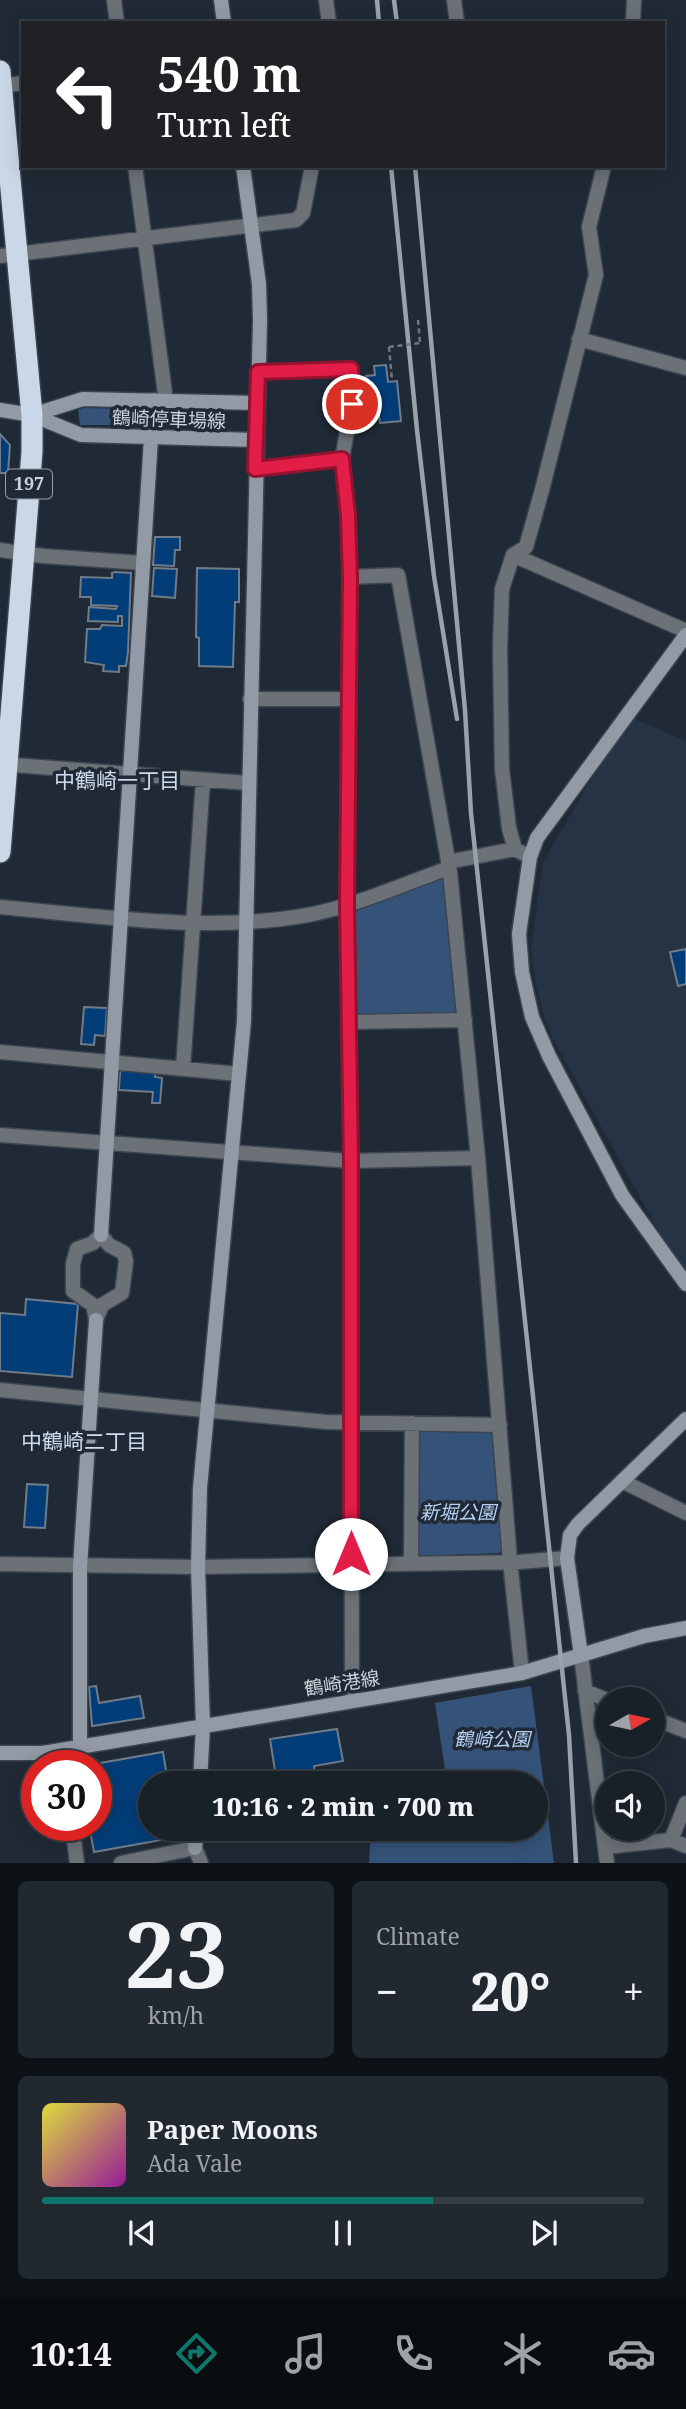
<!DOCTYPE html>
<html lang="en">
<head>
<meta charset="utf-8">
<style>
  :root { --surface:#182028; --page:#212830; --text:#f1f3f6; --muted:#9fa3a8; --line:#363e45; --accent:#0f766e }
  body { margin:0; font-family:"Noto Serif","Noto Sans JP",serif; background:var(--page); color:var(--text); height:100vh; display:flex; flex-direction:column; font-size:26px; white-space:nowrap }
  * { box-sizing:border-box; margin:0 }
  p { font-size:23px; color:var(--muted) }
  .icon { flex:none; width:38px; height:38px; fill:none; stroke:currentColor; stroke-width:2; stroke-linecap:round; stroke-linejoin:round }
  .map { position:relative; height:1863px; overflow:hidden }
  .side { display:flex; flex-direction:column; gap:18px; padding:18px; background:#0d1216; flex:1 }
  .side>* { flex:none }
  .guide { position:absolute; left:21px; top:21px; width:644px; height:147px; border-radius:0px; box-shadow:0 4px 18px #0003,0 0 0 2px var(--line); background:#202124; color:#fff; overflow:hidden }
  .needle { width:46px; rotate:81deg }
  .controls { position:absolute; left:595px; top:1687px; display:grid; gap:14px }
  .controls a { display:grid; place-items:center; width:70px; height:70px; border-radius:50%; background:var(--surface); box-shadow:0 4px 18px #0003,0 0 0 2px var(--line); font-size:35px }
  .speed { position:absolute; left:21px; top:1750px; display:flex; gap:14px; font-size:35px; font-weight:700; text-align:center }
  .speed>* { display:grid; place-content:center; width:91px; height:91px; border-radius:50%; background:var(--surface); box-shadow:0 4px 18px #0003,0 0 0 2px var(--line); line-height:1 }
  .speed .limit { border:10px solid #d22; background:#fff; color:#111 }
  .pin { position:absolute; display:grid; place-items:center; width:60px; height:60px; color:#fff; margin:-30px; border:4px solid #fff; border-radius:50%; box-shadow:0 2px 7px #0007 }
  .me { position:absolute; width:77px; margin:-38px; rotate:0deg; stroke-linejoin:round; filter:drop-shadow(0 0 5px #0008) }
  .turn { display:flex; align-items:center; gap:24px; height:147px; padding:0 21px; font-size:32px }
  .turn .icon { width:91px; height:91px; stroke-width:2.5 }
  .turn b { display:block; font-size:49px; line-height:60px }
  .big { font-size:52px; font-weight:800; line-height:1.1 }
  .side .widget { flex:1; display:flex; flex-direction:column; justify-content:center; gap:10px; min-width:0; padding:0 24px; border-radius:10px; background:var(--page) }
  .side .dial { align-items:center; gap:0 }
  .dial b { font-size:91px; line-height:1 }
  .song { display:flex; align-items:center; gap:21px }
  .cover { width:84px; height:84px; border-radius:10px; background:linear-gradient(135deg,hsl(60 70% 55%),hsl(300 70% 35%)) }
  .played { height:7px; border-radius:4px; background:linear-gradient(90deg,var(--accent) 65%,var(--line) 65%) }
  .keys { display:flex; justify-content:space-around; direction:ltr }
  .heat { display:flex; justify-content:space-between; align-items:center; font-size:38px; direction:ltr }
  .side .tiles { flex:1; display:grid; gap:18px; grid-template-columns:1fr 1fr }
  .widget:last-child { grid-column:span 2 }
  .trip { position:absolute; left:138px; top:1771px; width:410px; height:70px; border-radius:35px; background:var(--surface); box-shadow:0 4px 18px #0003,0 0 0 2px var(--line); font-weight:800; line-height:70px; text-align:center }
  .tabs { display:flex; height:112px; justify-content:space-around; align-items:center; background:#0a0d10; color:var(--muted) }
  .tabs .icon { width:49px; height:49px }
  .tabs .on { color:var(--accent) }
  .tabs b { font-size:32px; color:var(--text) }
  .map>svg:first-child { display:block }
</style>
</head>
<body>
<div class="map">
<svg width="686" height="1863" viewBox="0 0 686 1863">
  <rect width="100%" height="100%" fill="#202a36"/>
  <path fill="#253344" d="M628,716L686,741V1281L554,1041L544,1017L536,985L531,948L543,862Z"/>
  <path fill="#355379" d="M83,408L138,409L141,414L140,425H80L78,410Z
    M171,409L225,410L227,412V424L224,426H171L169,423V411Z
    M441,878L446,881L460,1013L455,1018L362,1019L357,1014L355,910L359,906Z
    M420,1429L490,1430L496,1434L503,1549L499,1553L421,1556L415,1551V1434Z
    M531,1686L554,1863H369L371,1829H536V1783H405L446,1776L435,1703Z"/>
  <path fill="#033d78" stroke="#6f7b89" stroke-width="2" d="M386,365L388,382L397,381L401,421L380,423L377,399L369,400L366,376L375,375L374,366Z
    M0,434L10,445L8,473H0Z
    M155,537H180V550H175L174,566L153,565Z
    M154,568L177,569L175,598L152,596Z
    M197,568L239,569V602H235L233,667L199,666V638L196,637Z
    M115,572L131,573L128,652L126,666H119V672L103,671L104,665L85,662L87,629H100L102,625L122,626V616H118V622L88,621L89,607L116,609L117,606L91,605V597H80L81,577L112,578V573Z
    M686,949V984L678,986L670,952Z
    M84,1007L107,1008L105,1036L95,1035L94,1045L81,1044Z
    M125,1069L155,1072V1077L162,1078L160,1103H152L153,1092L119,1090L120,1072Z
    M26,1299L78,1304L72,1377L0,1371V1313L25,1315Z
    M27,1484L48,1485L45,1528L24,1527Z
    M96,1686L99,1703L140,1696L144,1718L92,1726L89,1687Z
    M337,1729L343,1761L314,1766L316,1781L277,1783L270,1739Z
    M163,1752L168,1783H150V1829H176L178,1837L94,1852L89,1825H96V1766H83Z"/>
  <g fill="none" stroke-linecap="round" stroke-linejoin="round">
    <defs>
      <path id="street" d="M114,0L117,23
        M326,0L329,23
        M454,0L457,23
        M633,23L634,0
        M0,86L23,83
        M135,166L166,401
        M0,256L296,220L303,213L312,166
        M579,339L686,368
        M151,438L154,400
        M342,459L348,515L350,577L347,904L351,1161L352,1701
        M255,469L342,459L352,404L351,369L258,372
        M0,550L43,556L143,563
        M513,555L686,631
        M350,577L398,575L450,872L478,1158L510,1561L522,1673
        M250,699H349
        M1,764L248,783
        M530,857L515,849L509,828L502,769L500,649L502,589L513,555L526,547L542,490L596,275L589,227L604,166
        M448,862L515,849
        M0,907C99,916 210,933 308,915C356,906 403,884 449,868
        M349,1022L465,1020
        M0,1052L239,1074
        M183,1069L203,780
        M0,1135L351,1161L478,1158
        M101,1235L109,1245L124,1253L126,1261L122,1293L102,1305L96,1320L93,1305L73,1291V1264L77,1249L93,1243Z
        M0,1390L326,1422L500,1425
        M622,1481L686,1513
        M411,1562L412,1423
        M0,1564L198,1567L519,1562L567,1558
        M581,1655L607,1863
        M585,1691L607,1700
        M653,1718L686,1731
        M62,1750L65,1766
        M686,1803L671,1840L686,1846
        M72,1825L77,1863
        M605,1847L671,1840
        M121,1863L195,1848L201,1863"/>
      <path id="secondary" d="M221,0L224,23
        M0,410L32,415L81,435L255,440
        M32,415L83,399L256,403
        M686,635L537,838L530,857L519,934L522,972L532,1017L549,1056L622,1195L686,1284
        M101,1235L151,438
        M581,1655L567,1558L570,1535L578,1524L686,1419
        M80,1747V1567L96,1320
        M0,1753H43L522,1673L644,1636L686,1628
        M200,1783L203,1726L198,1567L200,1488L244,1021L260,320L259,284L243,166
        M195,1848L197,1829"/>
      <path id="highway" d="M0,71L32,415V452L0,852"/>
    </defs>
    <use href="#street" stroke="#3b4550" stroke-width="17"/>
    <use href="#secondary" stroke="#3b4550" stroke-width="17"/>
    <use href="#highway" stroke="#3b4550" stroke-width="24"/>
    <path stroke="#6e7681" stroke-width="2.5" stroke-dasharray="5 3.5" stroke-linecap="butt" d="M418,320L420,343
      M389,347L392,380"/>
    <use href="#street" stroke="#6c7178" stroke-width="14"/>
    <use href="#secondary" stroke="#929aa5" stroke-width="14"/>
    <use href="#highway" stroke="#cad7e7" stroke-width="21"/>
    <path stroke="#99a1aa" stroke-width="4.5" d="M377,0L379,23
      M394,0L397,23
      M391,166L417,430L434,576L457,719
      M415,166L465,710L471,813L569,1735L576,1863"/>
    <path stroke="#6e7681" stroke-width="2.5" stroke-dasharray="5 3.5" stroke-linecap="butt" d="M389,347L420,343"/>
  </g>
  <g fill="none" stroke-linecap="round" stroke-linejoin="round">
    <defs>
      <path id="route" d="M351,1554V1161L347,904L350,577L348,515L342,459L255,469L258,372L351,369L352,404"/>
    </defs>
    <use href="#route" stroke="#92132f" stroke-width="18"/>
    <use href="#route" stroke="#e11d48" stroke-width="12"/>
  </g>
  <g text-anchor="middle" stroke-width="7" stroke-linejoin="round" paint-order="stroke">
    <rect fill="#202a36" stroke="#98a0a9" stroke-width="2" x="6" y="469.5" width="46" height="29" rx="5"/>
    <g font-size="18" font-weight="bold" fill="#cbd2da">
      <text x="29" y="490">197</text>
    </g>
    <g font-size="19" fill="#cbd2da" stroke="#202a36">
      <text transform="translate(169 419) rotate(2)" y="7">鶴崎停車場線</text>
      <text transform="translate(342 1683) rotate(-9)" y="7">鶴崎港線</text>
    </g>
    <g font-size="19" font-style="italic" fill="#b5d1f4" stroke="#202a36">
      <text x="458" y="1519">新堀公園</text>
      <text x="492" y="1746">鶴崎公園</text>
    </g>
    <g font-size="21" fill="#d0dced" stroke="#202a36">
      <text x="117" y="788">中鶴崎一丁目</text>
      <text x="84" y="1449">中鶴崎二丁目</text>
    </g>
  </g>
</svg>
<div class="controls">
<a><svg class="needle" viewBox="-14 -14 28 28"><path d="M0-13l5 13h-10z" fill="#e53935"/><path d="M0 13l5-13h-10z" fill="#9fa3a8"/></svg></a>
<a><svg class="icon" aria-label="sound" viewBox="0 0 24 24"><path d="M4 9h4l5-4v14l-5-4H4zM17 9q2 3 0 6"/></svg></a>
</div>
<div class="speed"><div class="limit">30</div></div>
<div class="pin" style="left:352px;top:404px;background:#d93025"><svg class="icon" aria-label="arrive" viewBox="0 0 24 24"><path d="M6 21V4h12l-3 4 3 4H6"/></svg></div>
<svg class="me" style="left:351px;top:1554px" viewBox="-20 -20 40 40"><circle r="19" fill="#fff"/><path d="M0-13L10 11 0 6-10 11z" fill="#e11d48"/></svg>
<div class="trip">10:16 · 2 min · 700 m</div>
<div class="guide">
<div class="turn"><svg class="icon" aria-label="left" viewBox="0 0 24 24"><path d="M17 20v-9H6M10 6l-5 5 5 5"/></svg><div><b>540 m</b>Turn left</div></div>
</div>
</div>
<section class="side">
<div class="tiles">
<div class="widget dial"><b>23</b><p>km/h</p></div>
<div class="widget"><p>Climate</p>
<div class="heat"><a>−</a><b class="big">20°</b><a>+</a></div>
</div>
<div class="widget">
<div class="song"><i class="cover"></i><div><b>Paper Moons</b><p>Ada Vale</p></div></div>
<div class="played"></div>
<div class="keys"><svg class="icon" aria-label="previous" viewBox="0 0 24 24"><path d="M18 5L8 12l10 7zM5 5v14"/></svg><svg class="icon" aria-label="pause" viewBox="0 0 24 24"><path d="M8 5v14M16 5v14"/></svg><svg class="icon" aria-label="next" viewBox="0 0 24 24"><path d="M6 5l10 7-10 7zM19 5v14"/></svg></div>
</div>
</div>
</section>
<nav class="tabs">
<b>10:14</b>
<svg class="icon on" aria-label="directions" viewBox="0 0 24 24"><path d="M12 3l9 9-9 9-9-9zM9 14v-3h6M13 9l2 2-2 2"/></svg>
<svg class="icon" aria-label="music" viewBox="0 0 24 24"><path d="M9 18V5l10-2v13"/><circle cx="6" cy="18" r="3"/><circle cx="16" cy="16" r="3"/></svg>
<svg class="icon" aria-label="phone" viewBox="0 0 24 24"><path d="M5 4h4l2 5-3 2q2 4 5 5l2-3 5 2v4C11 20 4 13 5 4z"/></svg>
<svg class="icon" aria-label="climate" viewBox="0 0 24 24"><path d="M12 3v18M4 7l16 10M4 17L20 7"/></svg>
<svg class="icon" aria-label="car" viewBox="0 0 24 24"><path d="M5 17H2v-5l4-1 3-4h7l3 4 3 1v5h-3M9 17h6M6 11h13"/><circle cx="7" cy="17" r="2"/><circle cx="17" cy="17" r="2"/></svg>
</nav>
</body>
</html>
